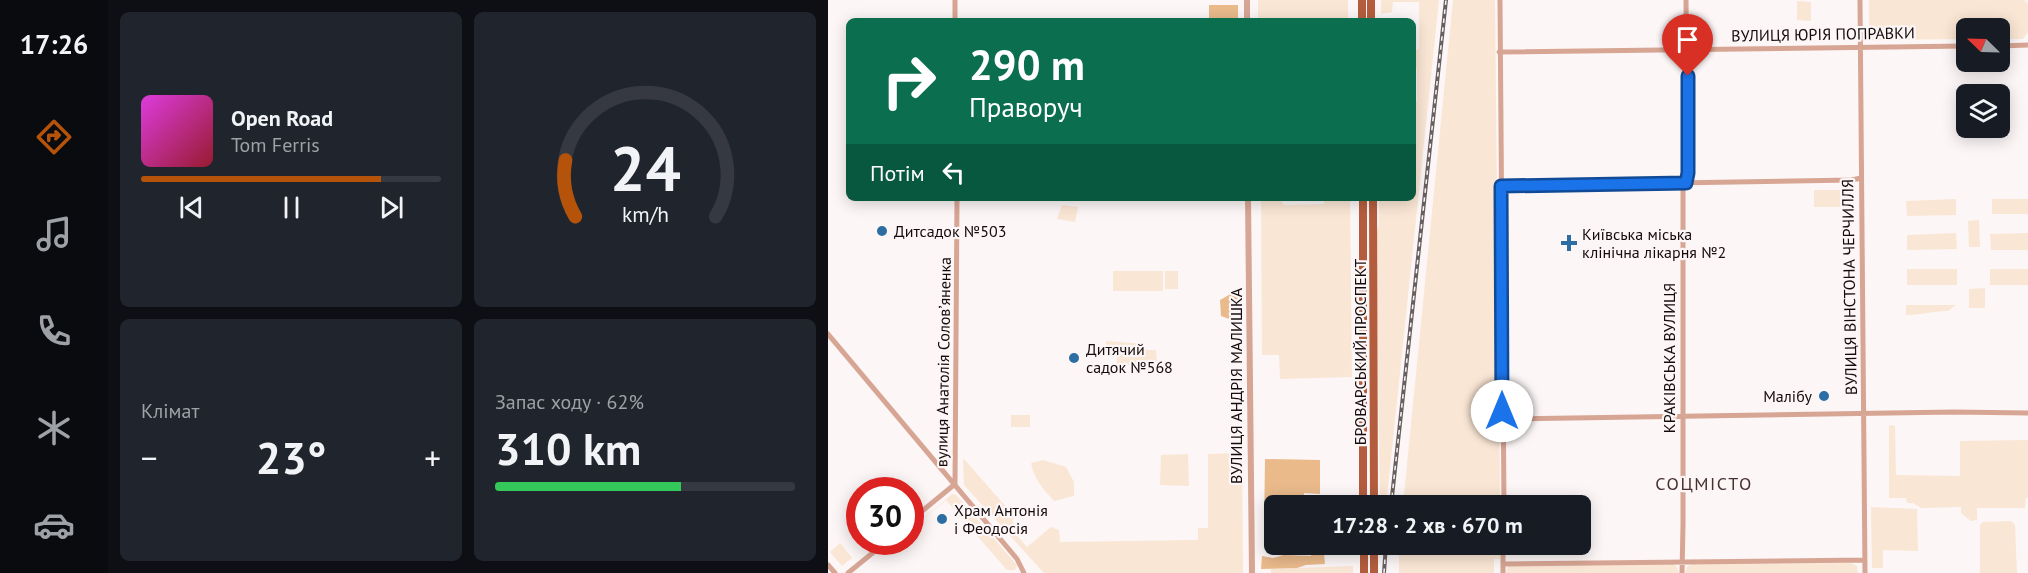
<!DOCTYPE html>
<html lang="uk">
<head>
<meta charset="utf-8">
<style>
  :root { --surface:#171b24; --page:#20242c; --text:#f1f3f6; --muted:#9ea1a6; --line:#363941; --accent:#b45309 }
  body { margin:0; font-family:"PT Sans",sans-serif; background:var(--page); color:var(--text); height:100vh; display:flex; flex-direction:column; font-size:22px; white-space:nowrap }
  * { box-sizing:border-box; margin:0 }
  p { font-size:20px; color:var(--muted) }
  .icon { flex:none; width:33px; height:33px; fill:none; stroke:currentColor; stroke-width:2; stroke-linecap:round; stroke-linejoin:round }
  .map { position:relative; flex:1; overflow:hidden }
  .panel { display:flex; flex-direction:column; gap:12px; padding:12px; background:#0d0f14; width:720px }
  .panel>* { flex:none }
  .guide { position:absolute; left:18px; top:18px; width:570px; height:183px; border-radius:9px; box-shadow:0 3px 15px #0003; background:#0b6e4f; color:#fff; overflow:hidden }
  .needle { width:39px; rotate:293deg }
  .fabs { position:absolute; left:1128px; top:18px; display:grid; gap:12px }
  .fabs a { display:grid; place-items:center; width:54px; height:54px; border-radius:9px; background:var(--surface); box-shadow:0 3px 15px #0003; font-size:30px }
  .speed { position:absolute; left:18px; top:477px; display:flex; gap:12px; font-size:30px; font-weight:700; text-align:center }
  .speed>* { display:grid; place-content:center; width:78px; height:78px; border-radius:50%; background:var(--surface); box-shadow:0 3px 15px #0003; line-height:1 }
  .speed .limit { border:9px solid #d22; background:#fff; color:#111 }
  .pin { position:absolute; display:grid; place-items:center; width:51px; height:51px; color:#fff; margin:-62px -26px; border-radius:50% 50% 50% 0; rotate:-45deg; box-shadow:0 0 6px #0007 }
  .pin .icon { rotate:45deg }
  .me { position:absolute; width:66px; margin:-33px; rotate:0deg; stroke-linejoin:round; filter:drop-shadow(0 0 4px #0008) }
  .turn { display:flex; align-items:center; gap:21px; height:126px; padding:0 24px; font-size:27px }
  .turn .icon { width:78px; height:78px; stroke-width:2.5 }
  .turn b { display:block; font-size:42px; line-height:51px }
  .then { display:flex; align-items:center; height:57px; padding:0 24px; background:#0003; gap:12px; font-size:22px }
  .big { font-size:45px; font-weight:700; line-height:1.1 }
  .panel .tile { flex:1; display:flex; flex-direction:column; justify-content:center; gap:9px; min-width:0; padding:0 21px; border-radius:9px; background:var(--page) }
  .panel .dial { align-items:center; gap:0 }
  .dial svg { height:156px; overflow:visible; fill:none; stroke:var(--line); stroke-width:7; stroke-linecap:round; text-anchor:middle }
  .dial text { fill:var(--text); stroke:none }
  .song { display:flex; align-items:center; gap:18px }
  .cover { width:72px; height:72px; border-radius:9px; background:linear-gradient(135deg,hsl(300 70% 55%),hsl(350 70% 35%)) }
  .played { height:6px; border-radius:3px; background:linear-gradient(90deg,var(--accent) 80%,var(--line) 80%) }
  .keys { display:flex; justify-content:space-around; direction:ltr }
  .heat { display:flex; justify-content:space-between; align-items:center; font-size:33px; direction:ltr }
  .charge { height:9px; border-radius:4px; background:linear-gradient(90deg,#34c759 62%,var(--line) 0) }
  .panel .tiles { flex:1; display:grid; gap:12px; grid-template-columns:repeat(2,1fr) }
  .trip { position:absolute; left:436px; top:495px; width:327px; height:60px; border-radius:9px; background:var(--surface); box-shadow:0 3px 15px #0003; font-weight:700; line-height:60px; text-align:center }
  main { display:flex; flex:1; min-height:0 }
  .tabs { display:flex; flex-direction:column; width:108px; justify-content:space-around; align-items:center; background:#090b0e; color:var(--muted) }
  .tabs .icon { width:42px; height:42px }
  .tabs .selected { color:var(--accent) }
  .tabs b { font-size:27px; color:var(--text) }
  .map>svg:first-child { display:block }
</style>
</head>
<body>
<main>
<nav class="tabs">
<b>17:26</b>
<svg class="icon selected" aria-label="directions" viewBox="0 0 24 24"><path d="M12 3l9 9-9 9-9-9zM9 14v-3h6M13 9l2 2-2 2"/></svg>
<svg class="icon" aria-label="music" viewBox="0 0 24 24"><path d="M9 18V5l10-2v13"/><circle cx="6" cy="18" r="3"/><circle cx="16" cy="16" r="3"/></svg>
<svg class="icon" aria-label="phone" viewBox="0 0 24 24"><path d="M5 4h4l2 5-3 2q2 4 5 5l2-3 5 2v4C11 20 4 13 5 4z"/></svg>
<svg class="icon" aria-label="climate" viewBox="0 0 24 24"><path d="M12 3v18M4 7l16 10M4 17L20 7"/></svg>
<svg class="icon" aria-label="car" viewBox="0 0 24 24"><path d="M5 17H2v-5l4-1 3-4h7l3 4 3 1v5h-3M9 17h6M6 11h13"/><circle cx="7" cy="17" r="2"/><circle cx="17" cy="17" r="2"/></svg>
</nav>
<section class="panel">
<div class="tiles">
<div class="tile">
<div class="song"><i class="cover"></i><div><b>Open Road</b><p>Tom Ferris</p></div></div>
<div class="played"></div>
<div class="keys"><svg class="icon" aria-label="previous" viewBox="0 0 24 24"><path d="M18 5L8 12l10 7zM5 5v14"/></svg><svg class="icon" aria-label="pause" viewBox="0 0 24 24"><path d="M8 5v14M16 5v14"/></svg><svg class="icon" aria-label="next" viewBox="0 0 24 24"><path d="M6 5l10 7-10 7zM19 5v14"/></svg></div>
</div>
<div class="tile dial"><svg viewBox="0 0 100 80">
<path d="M14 69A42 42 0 1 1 86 69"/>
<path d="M14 69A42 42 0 0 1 9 40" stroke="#b45309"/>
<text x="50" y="56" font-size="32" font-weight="700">24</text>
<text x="50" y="72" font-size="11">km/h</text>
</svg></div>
<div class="tile"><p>Клімат</p>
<div class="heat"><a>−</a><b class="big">23°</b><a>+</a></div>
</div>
<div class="tile"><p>Запас ходу · 62%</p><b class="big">310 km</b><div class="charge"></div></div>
</div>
</section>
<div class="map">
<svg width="1200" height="573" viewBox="0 0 1200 573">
  <rect width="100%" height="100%" fill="#fcf6f6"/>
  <path fill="#fae6d4" d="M430,0H520V21H430Z
    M553,0H611L558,506L552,505L548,233L551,226V198H585V168L588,139L585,137V102H589V68L585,67V51L591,49V2H565L564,12L553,14Z
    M625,0H667L672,505H575Z
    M1041,0H1196L1200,4V32L1195,39H1172V28H1157L1156,23L1130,24V31L1138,34V39L1041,40Z
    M969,1L983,2V21L969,20Z
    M986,190H1025V207H986Z
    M433,198H451L456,205L496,204V198H522L524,377L452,379L451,355H434Z
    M1128,199V215L1079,216L1078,201Z
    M1164,199H1200V214H1164Z
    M234,205L250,207L247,222L229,219Z
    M1151,220L1152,247H1141L1140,221Z
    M1128,233L1129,249L1079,250V235Z
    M1200,233V250H1163L1162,234Z
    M1079,269H1129V285H1079Z
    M1162,269H1200V285H1162Z
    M285,271H335V291H285Z
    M337,271H350V289H337Z
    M1157,288V308H1141V289Z
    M1078,305H1128L1120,311C1105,311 1093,315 1078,315Z
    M278,341L317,344V350H328L329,365H289V356H278Z
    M183,415H202V427H183Z
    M1061,425L1067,426L1068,475L1132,476V441L1200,440V498H1198L1197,508H1149V520L1143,521L1133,513V507L1093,508L1085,503H1079L1078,498H1061Z
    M414,453L415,573H216L136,485L135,458L187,517L184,520L186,523L182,528L199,547L223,527L231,530L232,542L370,540V528H380V454Z
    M360,454L361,486L332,485L333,455Z
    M215,460L238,467L246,482V496L226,501C215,489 206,479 203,463Z
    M124,494L128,495L189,565L187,570H179L118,500L83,529Z
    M1043,507L1089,509L1090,551L1055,550V568H1044Z
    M1183,521L1187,525L1189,573H1152V525L1155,522Z
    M12,543L24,558L14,566L2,552Z
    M571,545H672V559H666V573H571Z
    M1023,563L1029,566L1030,573H857L859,567L863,564Z
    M846,564L849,567L851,573H678L680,566Z
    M525,566V573H443V569Z"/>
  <path fill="#eaba8b" d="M381,5H410V21H381Z
    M408,291H412V323L393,316L392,300Z
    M437,459L492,460V494L476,493L475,505L447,506V530L436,529Z
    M496,553L497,564L478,565L469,568L433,569L434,556L445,558L456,555L483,556V554Z"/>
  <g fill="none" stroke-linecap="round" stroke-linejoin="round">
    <path stroke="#d7a594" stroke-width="5" d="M127,0V21
      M672,0L676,506
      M1032,0L1037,573
      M1172,46L1200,45
      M671,52L1138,46
      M673,186L1024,180L1033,178
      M0,334L189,559L196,573
      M674,419L1126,412L1200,413
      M127,484L129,198
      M82,521L127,484
      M675,544V573
      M675,564L1037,560
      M0,565L7,573
      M20,573L58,542
      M854,573L855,525V190L860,173L858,0"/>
    <path stroke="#d7a594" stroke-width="6" d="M419,0V21
      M420,198L424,573"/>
    <path stroke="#b45d3e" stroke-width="8" d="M543,0V21
      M534,21V0
      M535,198V506
      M545,198L546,506
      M536,544V573
      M546,544V573"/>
    <defs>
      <path id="rail" d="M563,506L618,0
        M556,573L558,544"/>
    </defs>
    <use href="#rail" stroke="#686060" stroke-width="4"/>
    <use href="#rail" stroke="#fcf6f6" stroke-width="1.5" stroke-dasharray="4.5" stroke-linecap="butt"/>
  </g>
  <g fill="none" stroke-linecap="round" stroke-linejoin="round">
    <defs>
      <path id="route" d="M674,411L673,186L858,183L860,173V76"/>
    </defs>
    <use href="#route" stroke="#114b97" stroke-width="15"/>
    <use href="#route" stroke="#1a73e8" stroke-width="10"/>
  </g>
  <g fill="#2c6da3" stroke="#fcf6f6" stroke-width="2">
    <circle cx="54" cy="231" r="6"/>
    <path d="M738 234h6v6h6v6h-6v6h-6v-6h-6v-6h6z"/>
    <circle cx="246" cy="358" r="6"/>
    <circle cx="996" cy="396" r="6"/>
    <circle cx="114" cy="519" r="6"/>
  </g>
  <g text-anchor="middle" stroke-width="4.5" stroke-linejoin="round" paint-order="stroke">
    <g font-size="16" fill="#150b0c" stroke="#fcf6f6">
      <text transform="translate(995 34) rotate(-1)" y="6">ВУЛИЦЯ ЮРІЯ ПОПРАВКИ</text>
      <text transform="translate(1021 287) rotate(-91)" y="6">ВУЛИЦЯ ВІНСТОНА ЧЕРЧИЛЛЯ</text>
      <text transform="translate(532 352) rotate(-90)" y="6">БРОВАРСЬКИЙ ПРОСПЕКТ</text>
      <text transform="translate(841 358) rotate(-90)" y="6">КРАКІВСЬКА ВУЛИЦЯ</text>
      <text transform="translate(115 362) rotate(-89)" y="6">вулиця Анатолія Соловʼяненка</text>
      <text transform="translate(408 386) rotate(-90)" y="6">ВУЛИЦЯ АНДРІЯ МАЛИШКА</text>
    </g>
    <g font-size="16" fill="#150b0c" stroke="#fcf6f6" text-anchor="start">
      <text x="66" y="237">Дитсадок №503</text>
      <text x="754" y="240">Київська міська<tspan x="754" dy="18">клінічна лікарня №2</tspan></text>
      <text x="258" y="355">Дитячий<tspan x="258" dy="18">садок №568</tspan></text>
      <text x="984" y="402" text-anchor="end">Малібу</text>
      <text x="126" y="516">Храм Антонія<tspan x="126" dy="18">і Феодосія</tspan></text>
    </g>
    <g font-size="18" letter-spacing="1.5" fill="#473032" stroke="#fcf6f6">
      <text x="876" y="490">СОЦМІСТО</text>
    </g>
  </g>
</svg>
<div class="fabs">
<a><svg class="needle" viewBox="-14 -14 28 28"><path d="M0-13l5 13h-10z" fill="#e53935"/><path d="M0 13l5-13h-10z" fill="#9ea1a6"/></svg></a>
<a><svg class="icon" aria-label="layers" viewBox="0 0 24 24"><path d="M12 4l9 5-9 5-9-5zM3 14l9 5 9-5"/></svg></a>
</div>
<div class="speed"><div class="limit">30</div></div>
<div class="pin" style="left:860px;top:76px;background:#d93025"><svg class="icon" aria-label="arrive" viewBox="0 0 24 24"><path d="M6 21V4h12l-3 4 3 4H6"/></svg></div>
<svg class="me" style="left:674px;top:411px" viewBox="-20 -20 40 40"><circle r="19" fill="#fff"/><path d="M0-13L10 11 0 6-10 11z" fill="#1a73e8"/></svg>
<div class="trip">17:28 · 2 хв · 670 m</div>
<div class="guide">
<div class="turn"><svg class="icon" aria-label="right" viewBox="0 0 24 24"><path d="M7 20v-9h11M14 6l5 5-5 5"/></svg><div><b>290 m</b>Праворуч</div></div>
<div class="then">Потім<svg class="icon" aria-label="left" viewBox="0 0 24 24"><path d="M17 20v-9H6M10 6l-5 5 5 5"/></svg></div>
</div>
</div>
</main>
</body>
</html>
